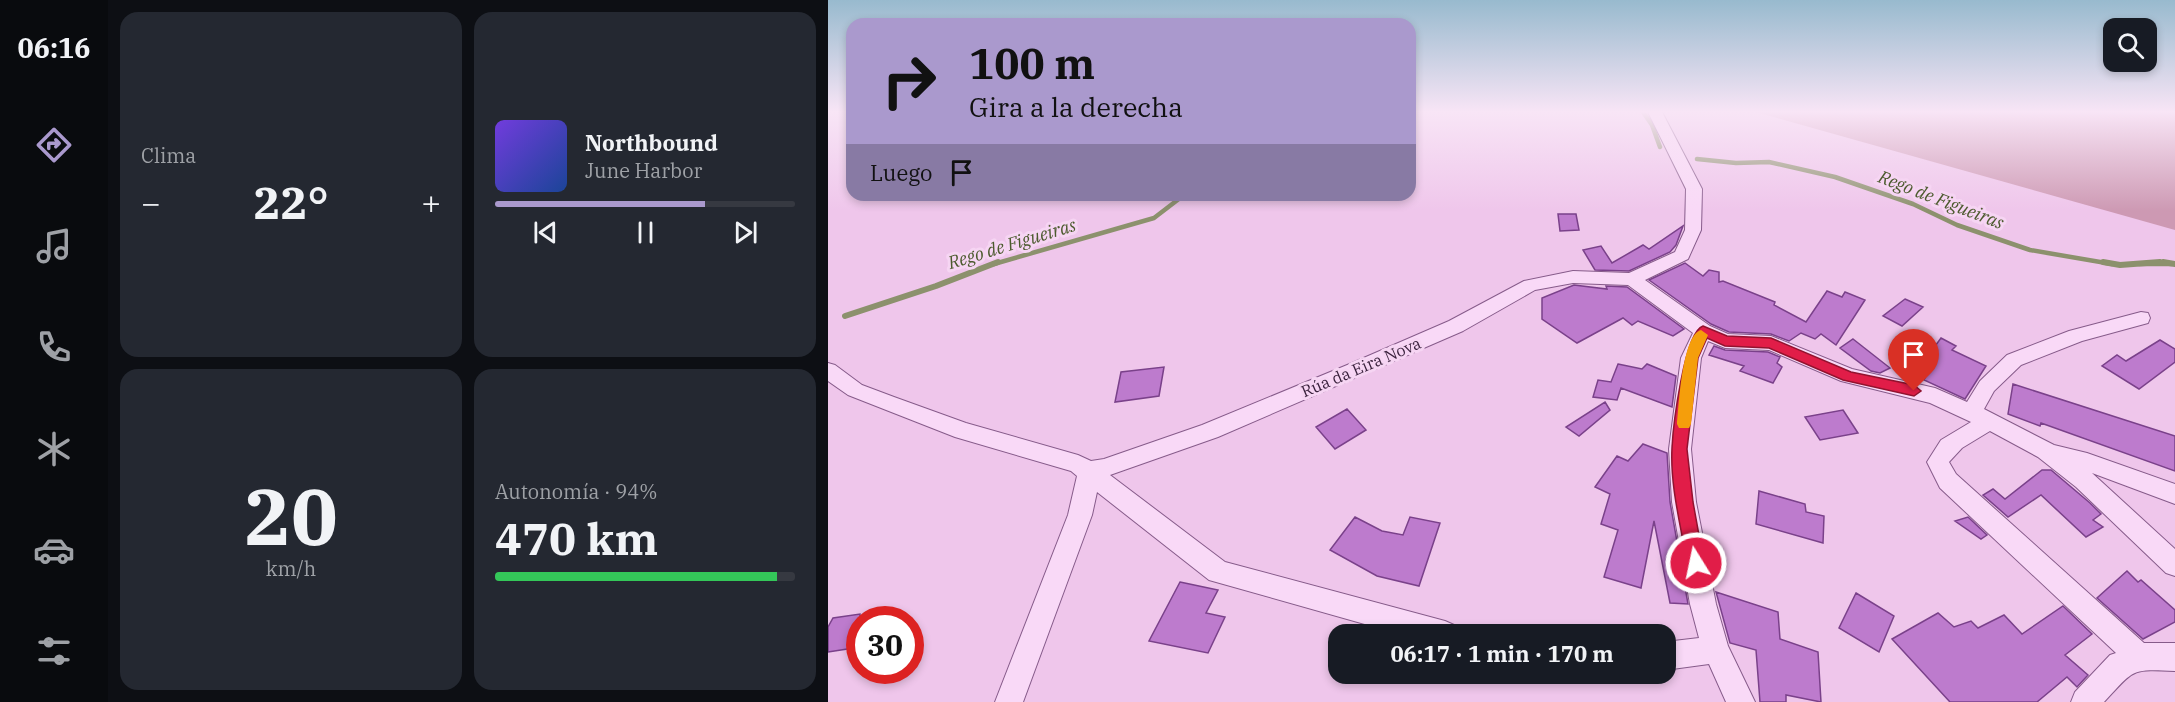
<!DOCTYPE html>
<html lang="es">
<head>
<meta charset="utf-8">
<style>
  :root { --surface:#171b24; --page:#242831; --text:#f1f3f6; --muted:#9ea1a6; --line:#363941; --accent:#aa99cd }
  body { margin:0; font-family:"IBM Plex Serif",serif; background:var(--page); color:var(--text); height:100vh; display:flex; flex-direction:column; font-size:22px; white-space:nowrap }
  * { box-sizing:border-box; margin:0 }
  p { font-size:20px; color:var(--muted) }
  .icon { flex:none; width:33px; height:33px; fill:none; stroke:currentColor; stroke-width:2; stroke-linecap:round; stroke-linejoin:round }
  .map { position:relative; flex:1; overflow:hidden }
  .panel { display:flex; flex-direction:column; gap:12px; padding:12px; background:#0d0f14; width:720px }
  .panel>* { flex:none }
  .guide { position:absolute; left:18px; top:18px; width:570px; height:183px; border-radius:18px; box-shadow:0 3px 9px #0003; background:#aa99cd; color:#111; overflow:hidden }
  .controls { position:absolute; left:1275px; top:18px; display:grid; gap:12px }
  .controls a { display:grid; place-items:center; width:54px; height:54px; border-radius:12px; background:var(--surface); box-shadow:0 3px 9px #0003; font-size:30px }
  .speed { position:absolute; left:18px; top:606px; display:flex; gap:12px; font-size:30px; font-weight:700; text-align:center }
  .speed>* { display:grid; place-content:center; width:78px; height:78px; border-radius:50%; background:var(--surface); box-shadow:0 3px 9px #0003; line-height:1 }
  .speed .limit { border:9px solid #d22; background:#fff; color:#111 }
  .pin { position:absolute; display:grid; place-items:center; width:51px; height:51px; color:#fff; margin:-62px -26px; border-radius:50% 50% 50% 0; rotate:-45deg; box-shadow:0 0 6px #0007 }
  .pin .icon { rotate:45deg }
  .me { position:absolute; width:66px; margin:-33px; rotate:350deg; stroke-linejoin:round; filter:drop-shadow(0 0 4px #0008) }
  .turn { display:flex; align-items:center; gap:21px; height:126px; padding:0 24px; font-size:27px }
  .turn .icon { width:78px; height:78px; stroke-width:2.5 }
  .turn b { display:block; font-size:42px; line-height:51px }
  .then { display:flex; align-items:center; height:57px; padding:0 24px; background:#0003; gap:12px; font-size:22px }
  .big { font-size:45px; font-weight:700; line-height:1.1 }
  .panel .card { flex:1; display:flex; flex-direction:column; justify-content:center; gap:9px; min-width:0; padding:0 21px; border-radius:18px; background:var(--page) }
  .panel .dial { align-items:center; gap:0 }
  .dial b { font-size:78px; line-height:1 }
  .song { display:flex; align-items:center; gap:18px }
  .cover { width:72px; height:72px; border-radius:9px; background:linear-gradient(135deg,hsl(260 70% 55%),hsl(220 70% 35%)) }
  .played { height:6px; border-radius:3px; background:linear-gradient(90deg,var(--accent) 70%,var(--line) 70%) }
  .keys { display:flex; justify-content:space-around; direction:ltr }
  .heat { display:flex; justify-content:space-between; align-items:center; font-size:33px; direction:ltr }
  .charge { height:9px; border-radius:4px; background:linear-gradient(90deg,#34c759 94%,var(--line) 0) }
  .panel .tiles { flex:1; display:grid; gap:12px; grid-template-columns:repeat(2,1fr) }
  .trip { position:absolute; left:500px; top:624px; width:348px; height:60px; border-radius:18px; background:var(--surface); box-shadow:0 3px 9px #0003; font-weight:700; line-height:60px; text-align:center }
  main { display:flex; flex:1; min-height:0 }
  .tabs { display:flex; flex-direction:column; width:108px; justify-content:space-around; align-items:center; background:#090b0e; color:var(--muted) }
  .tabs .icon { width:42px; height:42px }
  .tabs .selected { color:var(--accent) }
  .tabs b { font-size:27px; color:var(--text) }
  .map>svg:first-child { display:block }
</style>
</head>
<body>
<main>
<nav class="tabs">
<b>06:16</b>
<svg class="icon selected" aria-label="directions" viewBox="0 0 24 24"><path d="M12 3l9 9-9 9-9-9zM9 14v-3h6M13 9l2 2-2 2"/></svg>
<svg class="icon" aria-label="music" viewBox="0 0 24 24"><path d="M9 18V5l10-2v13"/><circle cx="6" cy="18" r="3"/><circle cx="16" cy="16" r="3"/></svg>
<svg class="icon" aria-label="phone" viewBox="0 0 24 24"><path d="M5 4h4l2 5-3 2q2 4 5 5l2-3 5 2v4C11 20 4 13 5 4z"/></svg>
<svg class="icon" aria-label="climate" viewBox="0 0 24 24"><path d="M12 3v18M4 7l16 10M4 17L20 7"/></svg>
<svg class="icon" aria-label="car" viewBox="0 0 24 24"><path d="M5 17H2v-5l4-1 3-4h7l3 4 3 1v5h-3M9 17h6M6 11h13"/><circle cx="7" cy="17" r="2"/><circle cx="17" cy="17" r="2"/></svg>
<svg class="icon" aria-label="filters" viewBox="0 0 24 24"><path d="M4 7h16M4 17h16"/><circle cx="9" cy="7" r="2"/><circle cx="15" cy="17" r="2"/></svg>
</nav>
<section class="panel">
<div class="tiles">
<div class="card"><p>Clima</p>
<div class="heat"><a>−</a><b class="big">22°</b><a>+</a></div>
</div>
<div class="card">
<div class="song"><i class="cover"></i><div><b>Northbound</b><p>June Harbor</p></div></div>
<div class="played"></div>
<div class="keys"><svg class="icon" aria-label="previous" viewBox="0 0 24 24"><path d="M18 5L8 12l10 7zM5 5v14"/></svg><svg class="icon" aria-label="pause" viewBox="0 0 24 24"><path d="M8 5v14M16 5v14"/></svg><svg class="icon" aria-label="next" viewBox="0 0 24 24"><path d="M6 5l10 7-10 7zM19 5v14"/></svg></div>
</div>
<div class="card dial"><b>20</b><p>km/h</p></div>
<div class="card"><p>Autonomía · 94%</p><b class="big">470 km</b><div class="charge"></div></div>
</div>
</section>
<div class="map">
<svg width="1347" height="702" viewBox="0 0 1347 702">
  <rect width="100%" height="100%" fill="#efc6eb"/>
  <path fill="#cd99b3" d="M928,112H1347V230Z"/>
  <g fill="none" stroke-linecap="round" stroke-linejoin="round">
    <path stroke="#8c916d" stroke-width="4.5" d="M815,112L824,125L832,147
      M869,159L908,163L941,162L1007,177L1085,204L1129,225L1202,250L1284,264
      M166,264L326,218L356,195
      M1311,264H1344"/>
    <path stroke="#8c916d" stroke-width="6" d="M1275,262L1292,265L1332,262
      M1335,262L1347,264
      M17,316L108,286L170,262"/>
  </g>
  <path fill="#bd7bcd" stroke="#7a418a" stroke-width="1.5" d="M730,214H748L751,230L732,231Z
    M855,226L848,245L842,252L801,271L767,270L755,250L773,246L784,263L815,245L821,249Z
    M857,263L875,276L881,270L891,272V282L895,281L947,302L946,305L978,322L999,291L1014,297L1017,292L1037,300L1008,345L993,334L987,339L973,333L961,341L943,334L901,332L883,324L821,280Z
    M746,285L779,289L778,286L799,287L856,329L845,336L810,321L804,325L795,318L749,343L714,319V298Z
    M1077,299L1095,307L1074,326L1055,316Z
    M1113,338L1128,346L1124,350L1158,366L1137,399L1096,380L1101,370L1086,363L1095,350L1102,353Z
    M1025,339L1062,368L1052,373L1043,371L1012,348Z
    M1332,340L1347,349V362L1311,389L1274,366L1289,355L1298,361Z
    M886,346L897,350L940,352L952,357L949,363L954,367L945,383L912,371L916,366L881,355Z
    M790,364L814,369L819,364L848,376L844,407L793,388L789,400L765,397L770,380L783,382Z
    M336,367L331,396L287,402L293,372Z
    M1185,384L1347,436V471L1213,423L1212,426L1180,414Z
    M777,402L782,410L751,436L738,427Z
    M519,409L538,430L507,449L488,427Z
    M1015,410L1030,433L992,440L977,417Z
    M815,444L839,453L842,502L860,604L842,603L826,521L813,588L776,577L790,530L773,524L782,494L767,487L789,456L800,461Z
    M1214,470H1223L1262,503L1273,514L1265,520L1275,527L1258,537L1213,495L1180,517L1155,495L1165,489L1177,499Z
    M931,491L977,504L978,512L996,516L995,543L928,524Z
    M527,517L554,531L575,535L582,517L612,523L591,586L549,576L502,550Z
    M1140,517L1159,535L1153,539L1127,521Z
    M1299,571L1310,582L1313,580L1347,610V622L1315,639L1269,598Z
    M352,582L390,590L378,613L397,617L380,653L321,641Z
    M888,592L950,612L952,639L990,652L993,702L958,695V702H932L928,650L902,643Z
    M1028,593L1066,616L1051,652L1011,628Z
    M1235,606L1264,634L1237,655L1260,675L1249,687L1239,677L1209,702H1122L1064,639L1110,613L1126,627L1143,621L1150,628L1176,615L1194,634Z
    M32,614V647L0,652V627L5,618Z"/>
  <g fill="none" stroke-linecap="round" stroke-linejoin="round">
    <defs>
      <path id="minor" d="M820,112H834L874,189L873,230L860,259L817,280L882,326L900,334L943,336L1024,369L1107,388L1139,402L1152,381L1179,355L1241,331L1313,312L1320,313L1322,318L1320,323L1254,341L1193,365L1166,391L1156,409L1226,445L1259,453L1347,484V504L1264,473L1347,549V576L1338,573L1248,487L1210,457L1162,431L1134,448L1121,462L1128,474L1316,643H1347V671C1302,669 1307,669 1276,702H1243L1247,692L1282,655L1288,653L1112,488L1099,462L1113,440L1143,422L1102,403L1013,381L941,350L897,348L880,341L873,358L863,449L868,502L888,604L900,646L927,702H898L881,664L837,670V642L871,638L862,604L844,502L841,449L853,358L865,333L800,285L745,283L707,290L635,331L538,373L390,437L282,475L397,562L617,621L626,625L630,634H572L381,580L269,492L264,515L195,702H167L240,515L249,476L243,471L127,437L20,395L0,381V363L7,365L34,385L66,397L138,423L250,455L263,461L276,459L374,425L524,363L621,321L696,281L745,271L801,273L847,252L857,230L858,189Z"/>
    </defs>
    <use href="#minor" stroke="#865b8a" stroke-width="2"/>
    <use href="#minor" fill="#f9d9f7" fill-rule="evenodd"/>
  </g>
  <linearGradient id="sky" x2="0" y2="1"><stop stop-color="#98bace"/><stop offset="0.53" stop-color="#f8e5f6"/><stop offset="1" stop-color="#f8e5f6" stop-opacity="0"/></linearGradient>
  <rect width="1347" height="211" fill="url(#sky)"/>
  <path fill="#e11d48" stroke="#92132f" stroke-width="1.5" d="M875,326L899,336L943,338L1023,372L1086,385L1093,391L1086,396L1015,380L941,348L897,346L879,338L870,358L859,449L865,502L876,563L874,568L868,571L862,568L859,563C853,526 842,486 844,448C845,428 856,332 875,326Z"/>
  <path fill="#f59e0b" d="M873,330L880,335L870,358L863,424L861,428H851L849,424C851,405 854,335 873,330Z"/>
  <g text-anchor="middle" stroke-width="6" stroke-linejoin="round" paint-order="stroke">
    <g font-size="16" fill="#371f3a" stroke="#f6d5f3">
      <text transform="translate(533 367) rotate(-23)" y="6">Rúa da Eira Nova</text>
    </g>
    <g font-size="18" font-style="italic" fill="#4c5a2e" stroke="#f6d5f3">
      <text transform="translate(1113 200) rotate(21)" y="6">Rego de Figueiras</text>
      <text transform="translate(184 244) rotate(-17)" y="6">Rego de Figueiras</text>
    </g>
  </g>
</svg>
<div class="controls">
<a><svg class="icon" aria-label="search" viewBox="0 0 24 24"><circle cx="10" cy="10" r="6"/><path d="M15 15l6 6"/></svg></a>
</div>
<div class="speed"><div class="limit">30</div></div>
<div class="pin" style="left:1086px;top:391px;background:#d93025"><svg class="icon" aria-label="arrive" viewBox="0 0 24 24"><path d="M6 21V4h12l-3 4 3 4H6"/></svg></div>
<svg class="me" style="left:868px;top:563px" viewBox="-20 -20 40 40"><circle r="17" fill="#e11d48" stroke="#fff" stroke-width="3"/><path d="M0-11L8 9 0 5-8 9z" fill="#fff"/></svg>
<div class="trip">06:17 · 1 min · 170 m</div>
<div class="guide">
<div class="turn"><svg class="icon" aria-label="right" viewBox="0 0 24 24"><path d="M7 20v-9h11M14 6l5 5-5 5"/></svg><div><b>100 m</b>Gira a la derecha</div></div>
<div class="then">Luego<svg class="icon" aria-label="arrive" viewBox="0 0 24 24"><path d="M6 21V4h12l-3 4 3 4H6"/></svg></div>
</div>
</div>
</main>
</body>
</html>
